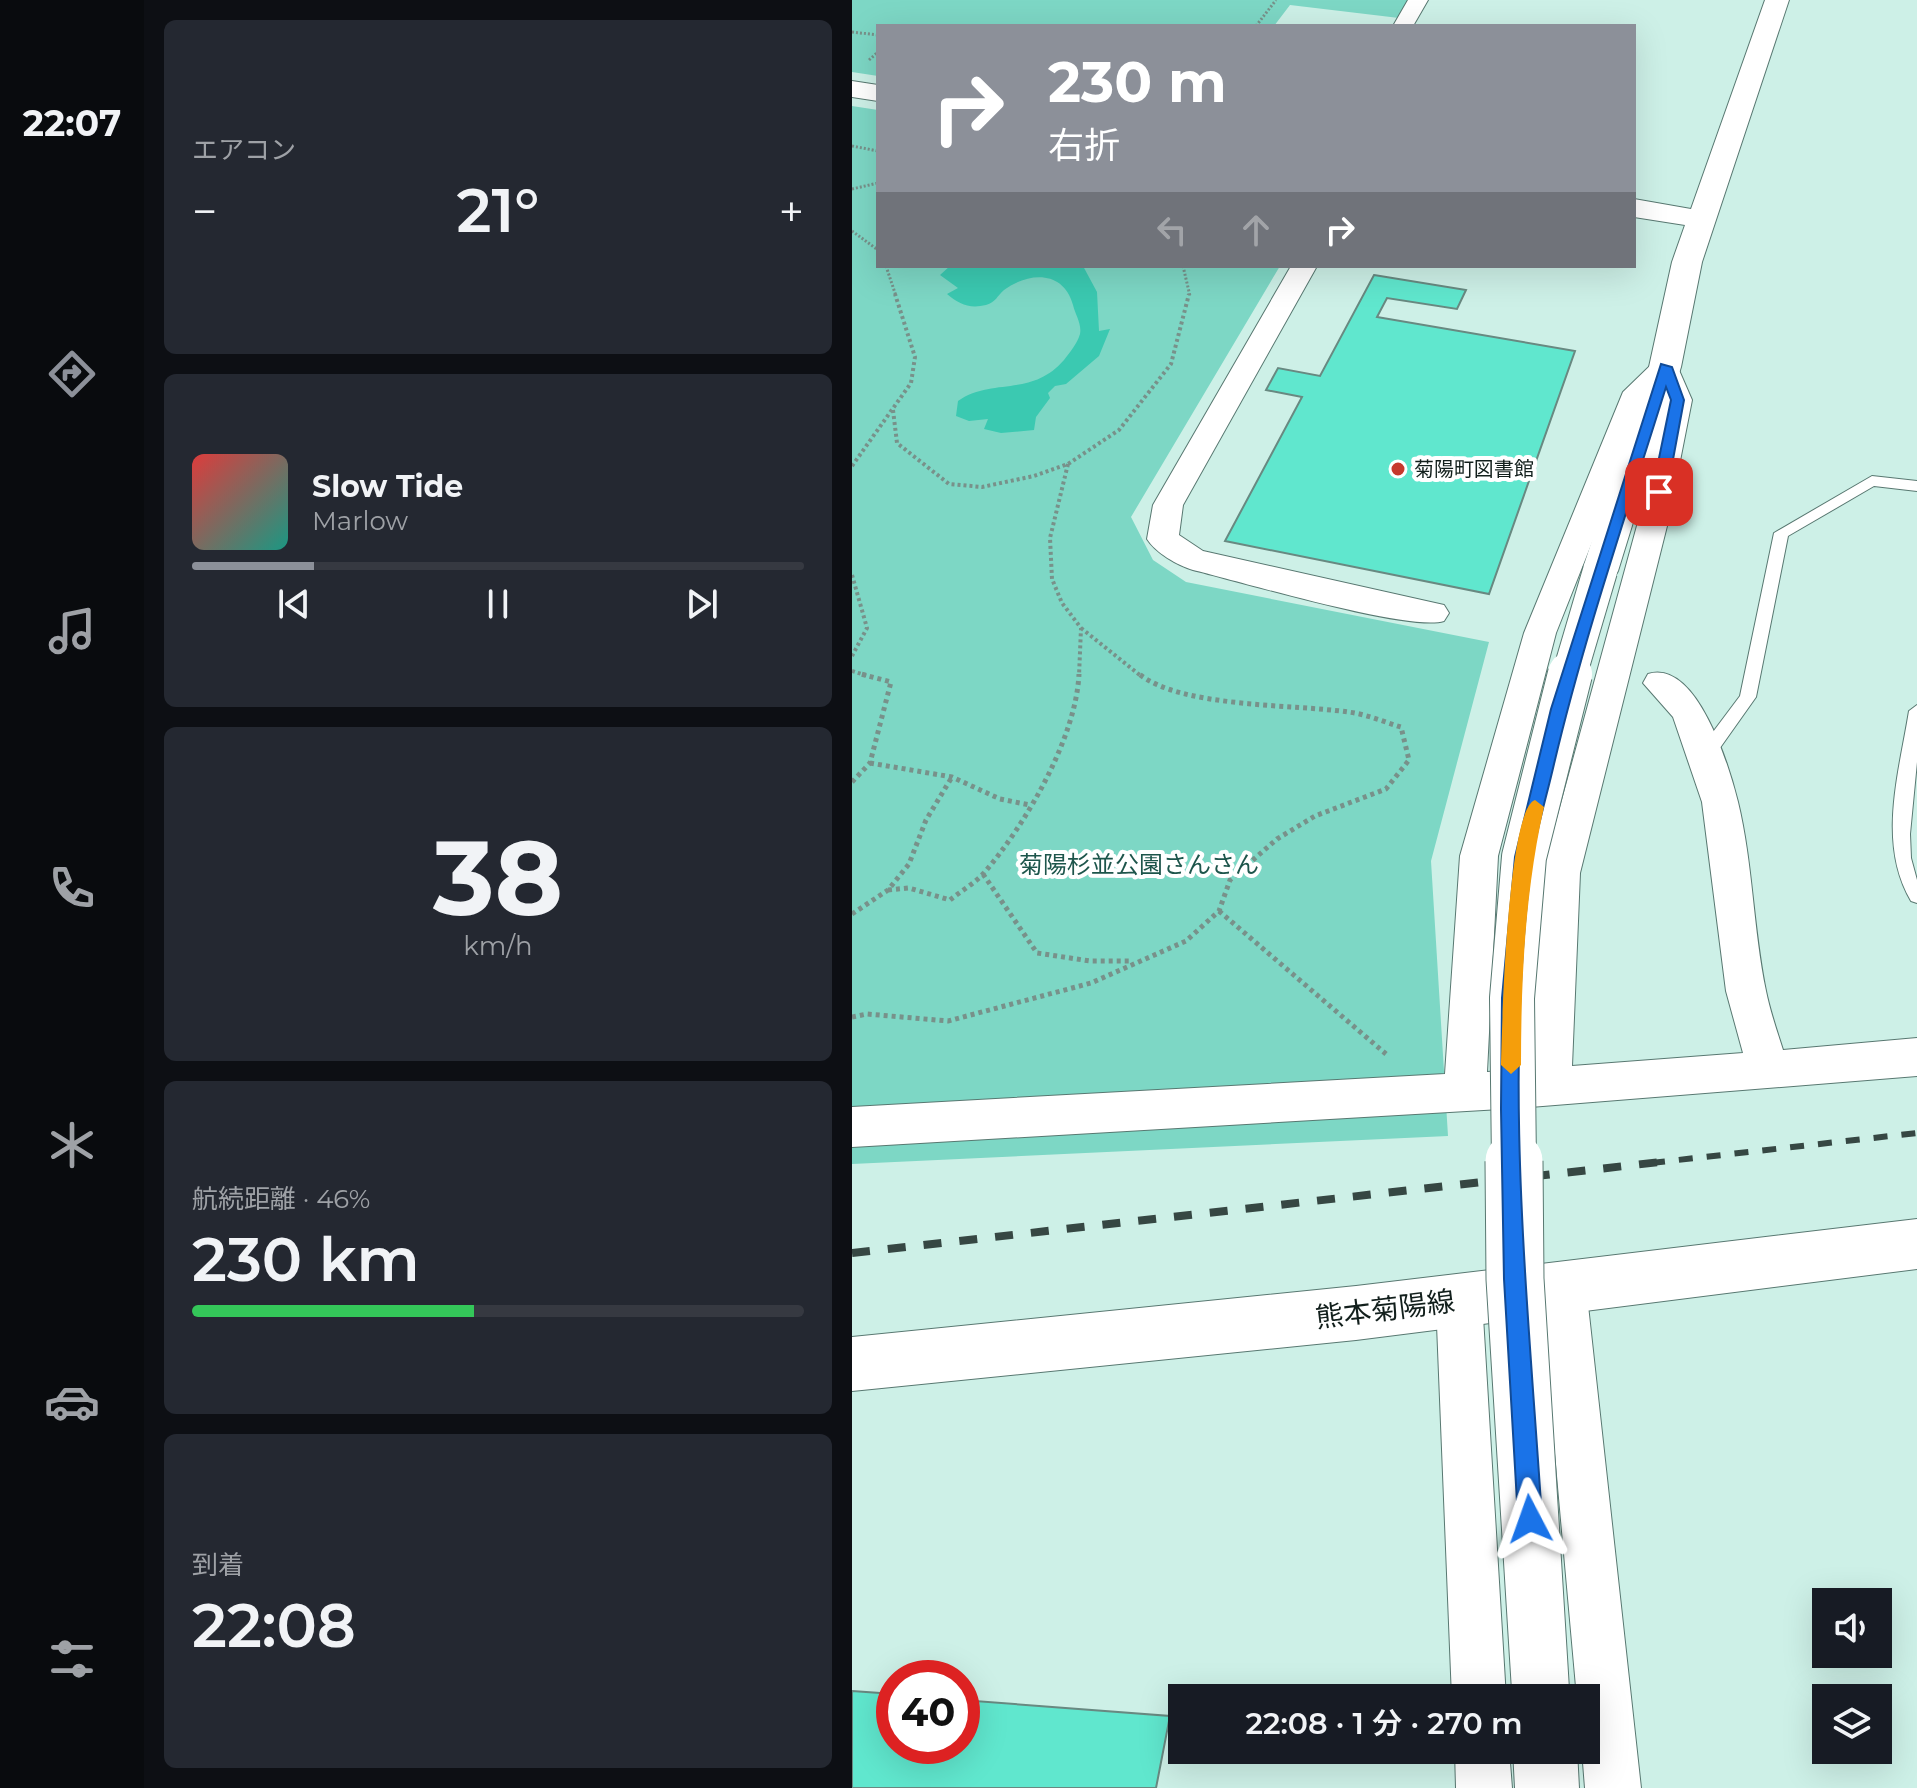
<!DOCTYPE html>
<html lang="ja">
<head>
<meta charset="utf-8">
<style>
  :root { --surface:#171b24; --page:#242831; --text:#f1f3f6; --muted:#9ea1a6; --line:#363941; --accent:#8c9099 }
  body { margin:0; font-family:Montserrat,"Noto Sans JP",sans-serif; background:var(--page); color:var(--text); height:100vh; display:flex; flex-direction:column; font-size:30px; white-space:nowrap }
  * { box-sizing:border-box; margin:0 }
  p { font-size:26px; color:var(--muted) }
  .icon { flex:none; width:44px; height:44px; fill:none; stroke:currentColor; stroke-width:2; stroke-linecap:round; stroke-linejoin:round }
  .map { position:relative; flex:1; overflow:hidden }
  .sheet { display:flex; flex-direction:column; gap:20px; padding:20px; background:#0d0f14; width:708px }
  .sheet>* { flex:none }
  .guide { position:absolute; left:24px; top:24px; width:760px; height:244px; border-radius:0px; box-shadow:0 8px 32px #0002; background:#8c9099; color:#fff; overflow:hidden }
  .controls { position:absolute; left:960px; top:1588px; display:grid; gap:16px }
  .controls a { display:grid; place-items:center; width:80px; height:80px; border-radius:0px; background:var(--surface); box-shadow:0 8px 32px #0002; font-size:40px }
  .speed { position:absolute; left:24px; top:1660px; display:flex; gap:16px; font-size:40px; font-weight:700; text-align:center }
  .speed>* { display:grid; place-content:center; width:104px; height:104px; border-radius:50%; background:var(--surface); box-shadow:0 8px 32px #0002; line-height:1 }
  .speed .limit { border:12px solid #d22; background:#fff; color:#111 }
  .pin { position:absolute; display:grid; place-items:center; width:68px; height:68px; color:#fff; margin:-34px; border-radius:16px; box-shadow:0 4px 12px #0006 }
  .me { position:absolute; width:88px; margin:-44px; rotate:356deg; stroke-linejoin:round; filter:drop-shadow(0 0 6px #0008) }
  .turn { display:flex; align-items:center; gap:28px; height:168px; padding:0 40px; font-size:36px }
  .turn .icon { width:104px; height:104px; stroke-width:2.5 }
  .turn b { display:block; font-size:56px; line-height:68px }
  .lanes { display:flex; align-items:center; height:76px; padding:0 40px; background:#0003; justify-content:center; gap:40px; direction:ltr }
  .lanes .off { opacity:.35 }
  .big { font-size:60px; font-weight:600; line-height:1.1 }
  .sheet .widget { flex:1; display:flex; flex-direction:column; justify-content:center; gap:12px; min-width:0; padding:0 28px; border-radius:12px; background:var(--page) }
  .sheet .dial { align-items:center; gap:0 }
  .dial b { font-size:104px; line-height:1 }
  .song { display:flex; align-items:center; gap:24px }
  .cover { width:96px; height:96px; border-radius:12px; background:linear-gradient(135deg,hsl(0 70% 55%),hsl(170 70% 35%)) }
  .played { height:8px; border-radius:4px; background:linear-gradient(90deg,var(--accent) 20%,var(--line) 20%) }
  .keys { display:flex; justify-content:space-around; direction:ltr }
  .heat { display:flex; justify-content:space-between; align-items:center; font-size:44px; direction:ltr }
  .charge { height:12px; border-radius:6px; background:linear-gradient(90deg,#34c759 46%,var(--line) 0) }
  .trip { position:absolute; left:316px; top:1684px; width:432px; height:80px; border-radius:0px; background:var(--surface); box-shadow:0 8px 32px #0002; font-weight:600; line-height:80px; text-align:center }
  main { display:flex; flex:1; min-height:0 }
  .dock { display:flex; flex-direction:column; width:144px; justify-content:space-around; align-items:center; background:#090b0e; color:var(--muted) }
  .dock .icon { width:56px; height:56px }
  .dock .active { color:var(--accent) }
  .dock b { font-size:36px; color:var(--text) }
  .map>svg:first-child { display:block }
</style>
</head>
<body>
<main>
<nav class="dock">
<b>22:07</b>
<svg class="icon active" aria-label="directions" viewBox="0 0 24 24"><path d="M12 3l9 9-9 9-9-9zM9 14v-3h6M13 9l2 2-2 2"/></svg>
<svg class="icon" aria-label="music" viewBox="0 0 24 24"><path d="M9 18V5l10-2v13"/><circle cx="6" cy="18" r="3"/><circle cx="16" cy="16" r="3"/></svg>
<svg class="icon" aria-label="phone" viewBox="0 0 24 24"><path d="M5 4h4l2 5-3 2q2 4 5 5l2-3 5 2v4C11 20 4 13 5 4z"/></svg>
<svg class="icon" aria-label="climate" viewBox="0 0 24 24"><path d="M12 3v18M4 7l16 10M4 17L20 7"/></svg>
<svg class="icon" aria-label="car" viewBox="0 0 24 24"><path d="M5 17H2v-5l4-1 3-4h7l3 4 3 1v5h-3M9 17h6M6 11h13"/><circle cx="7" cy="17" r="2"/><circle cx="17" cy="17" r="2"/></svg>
<svg class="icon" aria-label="filters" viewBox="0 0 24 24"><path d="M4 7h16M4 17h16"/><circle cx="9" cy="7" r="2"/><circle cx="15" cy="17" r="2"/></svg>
</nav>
<section class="sheet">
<div class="widget"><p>エアコン</p>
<div class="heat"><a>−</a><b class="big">21°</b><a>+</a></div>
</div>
<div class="widget">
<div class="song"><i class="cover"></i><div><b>Slow Tide</b><p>Marlow</p></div></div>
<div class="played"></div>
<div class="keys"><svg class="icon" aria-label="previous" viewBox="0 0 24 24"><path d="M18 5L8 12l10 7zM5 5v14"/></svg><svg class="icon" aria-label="pause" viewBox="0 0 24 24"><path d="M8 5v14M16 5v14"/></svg><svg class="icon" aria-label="next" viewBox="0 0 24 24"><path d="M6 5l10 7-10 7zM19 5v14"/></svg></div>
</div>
<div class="widget dial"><b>38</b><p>km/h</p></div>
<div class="widget"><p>航続距離 · 46%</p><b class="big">230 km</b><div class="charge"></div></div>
<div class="widget"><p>到着</p><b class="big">22:08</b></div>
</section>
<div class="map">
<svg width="1065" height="1788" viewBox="0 0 1065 1788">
  <rect width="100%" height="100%" fill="#cdf0e7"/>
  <path fill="#7dd7c5" d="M0,0H558L547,18L438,5L422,26H26V76L0,72Z
    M0,106L26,110V266H428L279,517L301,560L334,582L637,642L579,861L596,1136L0,1164Z"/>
  <path fill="#3bc9b1" d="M98,266H231L245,292L247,331L258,329L247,356L214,384L203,386L196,393L198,398L184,417L182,430L149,433L132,429L136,419L117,421L104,416L106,401C140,377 179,398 212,360C218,352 225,344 228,334C230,324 223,314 221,305C212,271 178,271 152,290C145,296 144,302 134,305C117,309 107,304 95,294L106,288L88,275Z"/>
  <path fill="#60e7ce" stroke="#688981" stroke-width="2" d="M522,275L614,290L605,309L535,298L525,317L723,351L637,594L373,541L450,397L414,390L426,368L468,376Z
    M0,1691L42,1694V1746H110V1700L318,1716L304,1788H0Z"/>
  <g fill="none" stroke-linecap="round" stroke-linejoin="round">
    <defs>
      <path id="service" d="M1020,476L1065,481V491L1022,486L936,536L904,697L858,762H846L844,757L846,752L888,696L922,533Z
        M1065,705V762L1058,834L1059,858L1065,880V903L1059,901C1025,843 1047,773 1057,711Z"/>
      <path id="minor" d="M556,0H576L561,26H541Z
        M439,266H465L331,505L327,535L351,551L592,605L597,613L592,621C557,632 387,581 341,570C325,565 304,553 295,539L301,505Z
        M813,359L823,361L840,400L816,522L728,873L720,1066L891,1053L874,991L850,802L821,717L791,683L796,674C845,659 877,766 886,802C901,864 901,929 914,991C918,1011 925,1031 931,1050L1065,1038V1076L666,1108L0,1147V1107L593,1074L608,856L672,633L771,392L803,361ZM807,387L812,400L786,522L690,873L678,1069L635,1072L646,856L704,633L798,396Z
        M711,1264L727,1271L734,1287L789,1788H733L730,1750H734V1698H725L688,1287L695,1271Z
        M607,1277L623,1284L630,1300L654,1698H600L584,1300L591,1284Z
        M603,1750H657L660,1788H604Z"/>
      <path id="tertiary" d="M913,0H937L850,262L829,367L766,571L761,580L748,584L735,580L730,571L797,367L820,262L833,225L782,217V199L839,209Z
        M0,81L26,85V101L0,97Z
        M661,1750H725L727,1788H663Z"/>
      <path id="secondary" d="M1065,1219V1269L504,1340L0,1391V1337L504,1286Z"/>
    </defs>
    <use href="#service" stroke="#587871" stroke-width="2"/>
    <use href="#minor" stroke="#587871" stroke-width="2"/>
    <use href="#tertiary" stroke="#587871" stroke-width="2"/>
    <use href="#secondary" stroke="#587871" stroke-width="2"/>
    <path stroke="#78918a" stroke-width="3" stroke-dasharray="2 2" stroke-linecap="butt" d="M404,26L424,0
      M0,32L26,35
      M17,60L26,52
      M0,146L26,151
      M0,189L26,183
      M0,231L26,250
      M34,266L44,296
      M331,266L338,296"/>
    <path stroke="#78918a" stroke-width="4" stroke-dasharray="3 3" stroke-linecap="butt" d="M41,410L45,443L97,484L130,487L182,476L216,464L267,430L319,364L337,294
      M216,464L198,538L200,579L210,603L229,628L227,676
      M0,466L59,383L63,357L43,294
      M0,575L15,628L0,656
      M229,628L289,676
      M0,671L16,676"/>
    <path stroke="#78918a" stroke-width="5" stroke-dasharray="4 4" stroke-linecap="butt" d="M18,763L100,777L148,799L178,805
      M0,782L18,763L39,682L9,674
      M131,874L185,953L238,961H280
      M36,890L57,888L98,900C109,891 123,883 132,873C174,824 224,738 227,674
      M367,911L534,1054
      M0,914L36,890L57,864L74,820L100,777
      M0,1017L15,1014L96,1021L239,983L334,941L367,911L378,880L425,839L463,816L534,789L557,760L549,727C532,722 514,714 496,712C441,704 330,708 287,674"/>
    <use href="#service" fill="#fff" fill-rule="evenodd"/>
    <use href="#minor" fill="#fff" fill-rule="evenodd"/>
    <use href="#tertiary" fill="#fff" fill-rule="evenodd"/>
    <use href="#secondary" fill="#fff" fill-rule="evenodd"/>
    <path stroke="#364743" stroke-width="6" stroke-dasharray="14 14" stroke-linecap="butt" d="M799,1163L1065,1133"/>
    <path stroke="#364743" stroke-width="8" stroke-dasharray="18 18" stroke-linecap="butt" d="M0,1253L817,1161"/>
    <defs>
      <path id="tertiary-bridge-far2" d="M717,676L748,571"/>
      <path id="tertiary-bridge-far1" d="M662,1163L660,998L672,857L718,674"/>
      <path id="tertiary-bridge" d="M662,1161L663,1279L689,1698"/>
    </defs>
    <use href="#tertiary-bridge-far2" stroke="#587871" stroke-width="36" stroke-linecap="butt"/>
    <use href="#tertiary-bridge-far1" stroke="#587871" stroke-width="46" stroke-linecap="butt"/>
    <use href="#tertiary-bridge" stroke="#587871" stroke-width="59" stroke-linecap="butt"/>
    <use href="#tertiary-bridge-far2" stroke="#fff" stroke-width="34"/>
    <use href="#tertiary-bridge-far1" stroke="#fff" stroke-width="44"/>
    <use href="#tertiary-bridge" stroke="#fff" stroke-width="57"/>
  </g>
  <path fill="#1a73e8" stroke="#114b97" stroke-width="2" d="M809,364L820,367L832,400L815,492L807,497L800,492L819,400L814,387C775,512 732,637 702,764C695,795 685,827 680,859C651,1076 676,1301 690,1519L687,1527L678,1531L670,1527L666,1519L652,1279L649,1109L650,998L663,857L699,709Z"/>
  <path fill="#f59e0b" d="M683,800L692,807C673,891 669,979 669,1065L659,1074L649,1065C650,1030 655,809 683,800Z"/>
  <circle fill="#c6382d" stroke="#fff" stroke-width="3" cx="546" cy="469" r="8"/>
  <g text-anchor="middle" stroke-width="8" stroke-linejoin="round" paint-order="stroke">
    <g font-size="20" fill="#121f1c" stroke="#fff" text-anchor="start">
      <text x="562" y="476">菊陽町図書館</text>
    </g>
    <g font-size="24" fill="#1d554b" stroke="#fff">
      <text x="287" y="873">菊陽杉並公園さんさん</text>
    </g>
    <g font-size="28" fill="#121f1c" stroke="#fff">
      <text transform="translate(533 1309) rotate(-7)" y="10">熊本菊陽線</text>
    </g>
  </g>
</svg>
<div class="controls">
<a><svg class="icon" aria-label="sound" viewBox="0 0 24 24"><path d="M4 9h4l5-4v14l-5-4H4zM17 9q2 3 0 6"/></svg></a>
<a><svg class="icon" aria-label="layers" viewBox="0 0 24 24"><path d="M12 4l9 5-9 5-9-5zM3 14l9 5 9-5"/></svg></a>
</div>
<div class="speed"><div class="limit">40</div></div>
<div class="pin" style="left:807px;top:492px;background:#d93025"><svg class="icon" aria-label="arrive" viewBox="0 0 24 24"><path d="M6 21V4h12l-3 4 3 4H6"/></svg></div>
<svg class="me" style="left:678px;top:1519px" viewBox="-20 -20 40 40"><path d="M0-17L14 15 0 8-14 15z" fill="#1a73e8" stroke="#fff" stroke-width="4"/></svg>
<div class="trip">22:08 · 1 分 · 270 m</div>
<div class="guide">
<div class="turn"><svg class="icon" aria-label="right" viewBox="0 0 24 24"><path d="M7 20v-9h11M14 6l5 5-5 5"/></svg><div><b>230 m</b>右折</div></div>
<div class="lanes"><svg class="icon off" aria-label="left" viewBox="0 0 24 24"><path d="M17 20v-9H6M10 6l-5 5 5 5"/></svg><svg class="icon off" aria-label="ahead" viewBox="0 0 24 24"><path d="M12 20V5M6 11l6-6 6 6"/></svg><svg class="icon" aria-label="right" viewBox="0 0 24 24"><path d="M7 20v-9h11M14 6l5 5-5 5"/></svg></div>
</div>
</div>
</main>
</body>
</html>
